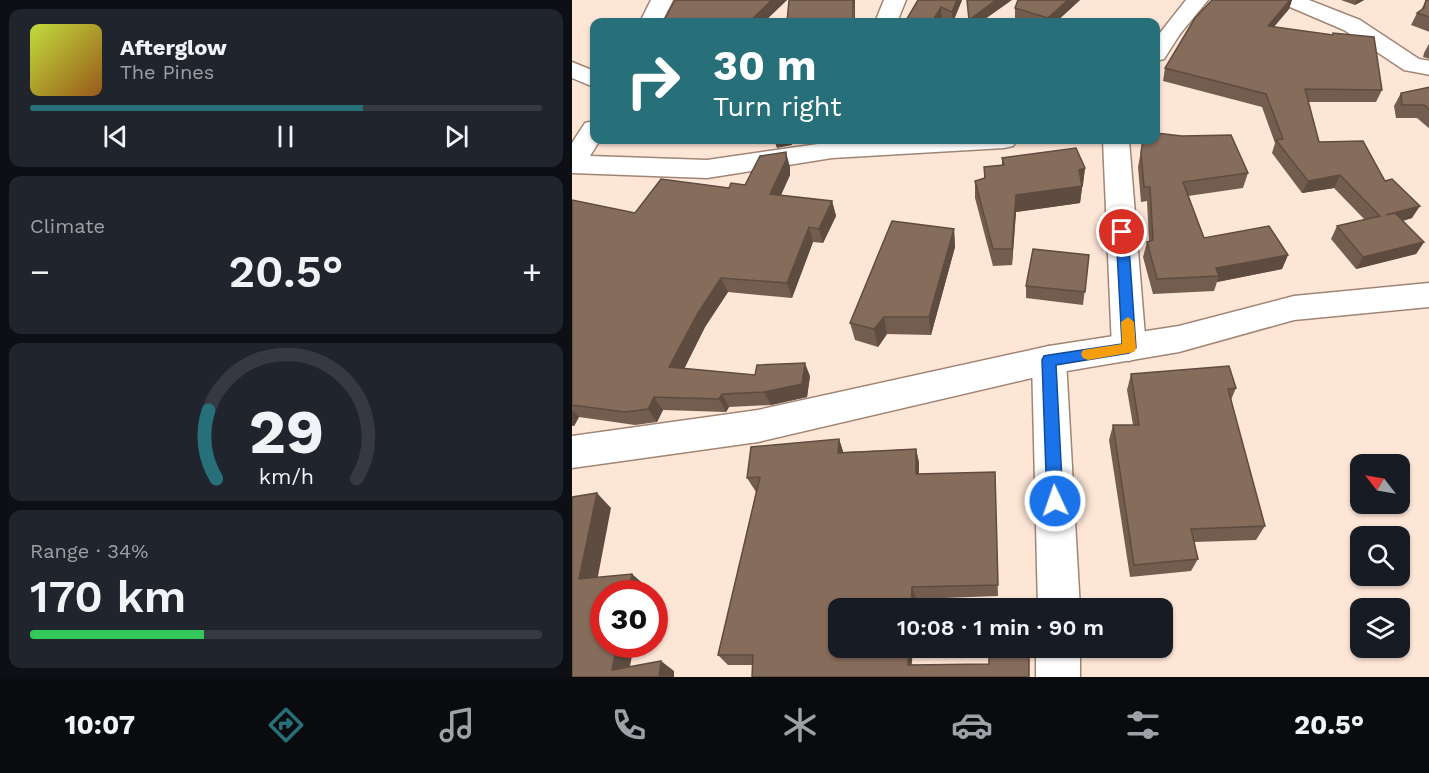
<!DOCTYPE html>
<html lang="en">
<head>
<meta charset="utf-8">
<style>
  :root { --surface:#171b24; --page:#20242c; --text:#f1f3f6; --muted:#9ea1a6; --line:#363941; --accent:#277079 }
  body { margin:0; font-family:"Work Sans",sans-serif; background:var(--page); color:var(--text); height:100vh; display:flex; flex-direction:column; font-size:22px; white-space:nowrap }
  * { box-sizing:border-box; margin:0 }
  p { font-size:20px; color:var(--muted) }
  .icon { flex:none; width:33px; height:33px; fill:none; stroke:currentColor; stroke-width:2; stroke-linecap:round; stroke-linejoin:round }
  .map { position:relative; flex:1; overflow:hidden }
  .drawer { display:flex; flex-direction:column; gap:9px; padding:9px; background:#0d0f14; width:572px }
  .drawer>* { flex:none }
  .banner { position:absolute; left:18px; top:18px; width:570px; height:126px; border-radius:12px; box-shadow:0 2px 4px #0004; background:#277079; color:#fff; overflow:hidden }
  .needle { width:39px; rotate:301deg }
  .tools { position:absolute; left:778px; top:454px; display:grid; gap:12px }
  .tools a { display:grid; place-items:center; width:60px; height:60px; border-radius:12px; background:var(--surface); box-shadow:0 2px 4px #0004; font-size:30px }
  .speed { position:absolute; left:18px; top:580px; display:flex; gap:12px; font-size:30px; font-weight:700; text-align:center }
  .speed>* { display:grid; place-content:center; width:78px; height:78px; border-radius:50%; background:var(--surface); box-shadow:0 2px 4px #0004; line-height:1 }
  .speed .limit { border:9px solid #d22; background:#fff; color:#111 }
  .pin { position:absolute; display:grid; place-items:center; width:51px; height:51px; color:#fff; margin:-26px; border:3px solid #fff; border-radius:50%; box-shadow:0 2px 6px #0007 }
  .me { position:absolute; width:66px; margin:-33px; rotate:357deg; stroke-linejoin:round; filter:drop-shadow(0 0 4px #0008) }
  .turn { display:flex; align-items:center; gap:21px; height:126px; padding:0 24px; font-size:27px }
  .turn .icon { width:78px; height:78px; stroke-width:2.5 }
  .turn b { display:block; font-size:42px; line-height:51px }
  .big { font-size:45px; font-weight:600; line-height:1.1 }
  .drawer .tile { flex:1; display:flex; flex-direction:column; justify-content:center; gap:9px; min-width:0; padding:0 21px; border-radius:12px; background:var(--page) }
  .drawer .dial { align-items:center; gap:0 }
  .dial svg { height:156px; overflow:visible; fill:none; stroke:var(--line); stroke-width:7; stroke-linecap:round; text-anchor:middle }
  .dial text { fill:var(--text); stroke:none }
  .song { display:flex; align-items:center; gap:18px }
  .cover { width:72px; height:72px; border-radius:9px; background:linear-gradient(135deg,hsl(70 70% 55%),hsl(30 70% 35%)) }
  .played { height:6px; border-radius:3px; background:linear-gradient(90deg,var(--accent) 65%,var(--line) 65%) }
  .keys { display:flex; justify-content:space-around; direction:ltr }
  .heat { display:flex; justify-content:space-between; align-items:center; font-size:33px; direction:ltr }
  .charge { height:9px; border-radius:4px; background:linear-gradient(90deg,#34c759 34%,var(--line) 0) }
  .trip { position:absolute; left:256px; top:598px; width:345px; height:60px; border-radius:12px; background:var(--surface); box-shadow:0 2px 4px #0004; font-weight:600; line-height:60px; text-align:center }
  .tabs { display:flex; height:96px; justify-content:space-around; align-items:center; background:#090b0e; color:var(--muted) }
  .tabs .icon { width:42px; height:42px }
  .tabs .active { color:var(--accent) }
  .tabs b { font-size:27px; color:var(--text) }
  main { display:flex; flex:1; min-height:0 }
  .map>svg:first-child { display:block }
</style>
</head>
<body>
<main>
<section class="drawer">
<div class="tile">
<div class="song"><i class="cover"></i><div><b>Afterglow</b><p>The Pines</p></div></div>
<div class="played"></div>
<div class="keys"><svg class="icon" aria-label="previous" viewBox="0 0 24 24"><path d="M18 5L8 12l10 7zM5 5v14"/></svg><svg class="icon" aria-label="pause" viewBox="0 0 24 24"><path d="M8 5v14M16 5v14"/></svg><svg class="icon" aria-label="next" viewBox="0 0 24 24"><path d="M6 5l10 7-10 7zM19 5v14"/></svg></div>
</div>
<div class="tile"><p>Climate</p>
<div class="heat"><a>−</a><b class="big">20.5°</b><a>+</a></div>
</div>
<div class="tile dial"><svg viewBox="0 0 100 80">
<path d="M14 69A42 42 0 1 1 86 69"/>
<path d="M14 69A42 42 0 0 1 10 34" stroke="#277079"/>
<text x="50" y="56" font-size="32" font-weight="700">29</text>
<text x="50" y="72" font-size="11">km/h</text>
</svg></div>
<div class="tile"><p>Range · 34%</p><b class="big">170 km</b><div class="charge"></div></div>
</section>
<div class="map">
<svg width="858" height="677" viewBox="0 0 858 677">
  <rect width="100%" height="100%" fill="#fee6d7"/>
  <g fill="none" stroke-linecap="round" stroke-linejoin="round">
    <defs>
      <path id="minor" d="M79,0H101L90,22H68Z
        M312,0H334L325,22H303Z
        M614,0H636L608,34L592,59L584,61V38Z
        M707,0H737L788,20L847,59L858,61V75L832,70L772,30L711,4Z
        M0,62L22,71V87L0,78Z
        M22,121V140H28L18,156L135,160L260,142L299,140H445L441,146L432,148L260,158L135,178L0,173V143L13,123Z
        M531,140H557L574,348L569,357L557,361L545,357L540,348Z
        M477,346L489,350L494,360L508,609H466L460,360L465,350Z
        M464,648H508V677H464Z"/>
      <path id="tertiary" d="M858,283V307L722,320L607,352L477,374L186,442L0,468V436L186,410L477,346L607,326L722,296Z"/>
    </defs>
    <use href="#minor" stroke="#a18574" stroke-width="3"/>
    <use href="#tertiary" stroke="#a18574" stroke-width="3"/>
    <use href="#minor" fill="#fff" fill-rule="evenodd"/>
    <use href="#tertiary" fill="#fff" fill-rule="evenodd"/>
  </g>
  <path fill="#735d4e" d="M103,0H215L192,22H93L92,20Z
    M346,0H390L381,22L370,19Z
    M446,0H508L484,22H452L443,19V8Z
    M640,0H720L717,9L702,27L810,90L804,102H736L747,142L813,181L840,218L831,221L852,242L844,254L784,269L759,239L765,226L793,220L762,188L730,193L700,153L703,143L690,107L591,81L593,68Z
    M769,0H792L783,5Z
    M854,0H858V32L839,25L845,13L849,10Z
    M858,42V59L851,57L852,53Z
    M858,87V129L845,118H824L822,106L829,93Z
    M134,140H185L136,143Z
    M571,140L676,173L671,188L616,196L632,238L716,255L710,269L645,282L642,291L581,294L571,257L575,242L577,241L575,201L569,202L566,167Z
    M430,158L513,168L508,203L444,212L440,265L421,266L403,198V181L412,179V167L430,165Z
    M218,167V175L209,195L260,201L264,216L251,243L241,242L220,298L156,292L133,327L112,369L183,375L238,376L235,397L199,405L157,407L154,412L91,410L85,422L63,425L7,417L2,426H0V200L63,213L157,188L173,185Z
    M382,229L383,247L359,335L315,334L306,347L283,340L278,323Z
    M517,255L511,305L454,298V286Z
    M559,374L664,388L659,400L693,526L684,540L622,542L626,559L619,571L558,577L537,440L541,425H561L555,390Z
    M267,439L271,452L344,449L347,463V474L423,472L426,596L344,599L343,609H267L340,665L457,677L181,665H156L146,655L184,492L175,478Z"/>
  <path fill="#5e4c40" d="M200,0H215L192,22H177Z
    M281,0H283V22H282Z
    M385,0H390L381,22L380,12Z
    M424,0H440L409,22H397V20Z
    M496,0H508L484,22H476V18Z
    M718,0H720L717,9L692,38L696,26Z
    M785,0H792L783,5Z
    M369,7L370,19L368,22H360Z
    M202,140H221L220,145L205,148Z
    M214,152L218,167V175L203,208L198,194Z
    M513,168L511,185L508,187L510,186L508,203L444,212L440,265V249L444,195Z
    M768,175L762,188L730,193L736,181Z
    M260,201L264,216L251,243L247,229Z
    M848,206L840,218L807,227L814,215Z
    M237,227L241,242L220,298L215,283Z
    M382,229L383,247L359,335L357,317Z
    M852,242L844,254L784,269L791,257Z
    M716,255L710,269L645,282L647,276L644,268Z
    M149,278L156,292L133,327L106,381L97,367L126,313Z
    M312,317L315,334L306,347L302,329Z
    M233,363L238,376L235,397L199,405L192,392Z
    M150,394L157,407L154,412L147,399Z
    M82,397L91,410L85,422L76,409Z
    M0,410L7,417L2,426L0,424Z
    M267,439L272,454L266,453Z
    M344,449L347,463L346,489L344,474Z
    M25,493L39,508L23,592L7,579Z
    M60,574L74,586L72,594H56Z
    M340,587L344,599L343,609H339Z
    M45,645H62L56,677L40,670Z
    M337,648H341L339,674L336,665Z
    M89,661L102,671V677H87Z"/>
  <path fill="#866c5b" stroke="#5e4c40" stroke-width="1.5" d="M103,0H200L177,22H108L110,21L92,20Z
    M217,0H281V22H215Z
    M346,0H385L380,12L369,7L360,22H333Z
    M395,0H424L397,20Z
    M446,0H496L476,18L443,8Z
    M640,0H718L696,26L761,35V33L802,37L810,90L733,89L747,142L791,141L813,181L820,179L848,206L814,215L823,213L852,242L791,257L765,226L808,216L768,175L736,181L704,140L711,139L694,94L593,68L623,18Z
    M854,0H858V17L845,13L852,8Z
    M472,20L479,22H469Z
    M858,87V110L852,105H830L829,93Z
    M584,133L610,136L659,135L676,173L611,182L632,238L697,226L716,255L644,268L647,276L585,279L575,242L581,240L578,187H572L569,152L571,140H584Z
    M504,148L513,168L507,170L510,186L444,195L440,249H421L403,181L413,178L412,167L432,165L430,158Z
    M214,152V160L198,194L260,201L247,229L237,227L215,283L149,278L126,313L97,367L183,375L185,365L233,363L230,384L192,392L150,394L147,399L82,397L76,409L53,412L0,405V200L63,213L89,179L157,188L159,183L173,185L188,156Z
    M320,221L382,229L357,317H312L302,329L278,323Z
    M461,249L517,255L513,292L454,286Z
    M657,366L664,388L656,389L693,526L619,529L626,559L562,565L541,425H567L559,374Z
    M267,439L266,453L344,449V474L423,472L426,585L340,587L339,609H267V648H337L336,665L417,664V648H457V677H180L181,655H146L188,477L175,478L179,447Z
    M25,493L7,579L60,574L56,594H32V645H45L40,670L89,661L87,677H0V497Z"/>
  <path fill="#1a73e8" stroke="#114b97" stroke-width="1.5" d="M550,228L556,232L564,348L557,353L484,365L491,501L489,506L483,508L477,506L475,501L470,360L472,356L477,355L550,344L544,232Z"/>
  <path fill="#f59e0b" d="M556,317L562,322L564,348L562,352L516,360L511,358L509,354L511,350L550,344L549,322Z"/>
</svg>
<div class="tools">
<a><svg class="needle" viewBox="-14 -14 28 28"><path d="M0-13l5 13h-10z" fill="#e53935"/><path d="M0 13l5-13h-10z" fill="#9ea1a6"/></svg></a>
<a><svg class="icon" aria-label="search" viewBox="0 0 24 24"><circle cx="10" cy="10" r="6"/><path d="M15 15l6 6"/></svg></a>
<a><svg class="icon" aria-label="layers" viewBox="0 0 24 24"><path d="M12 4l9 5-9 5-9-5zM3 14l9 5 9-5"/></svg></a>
</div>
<div class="speed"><div class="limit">30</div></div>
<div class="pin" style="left:550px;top:232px;background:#d93025"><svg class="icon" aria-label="arrive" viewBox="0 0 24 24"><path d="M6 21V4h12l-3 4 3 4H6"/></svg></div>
<svg class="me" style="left:483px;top:501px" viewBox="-20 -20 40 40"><circle r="17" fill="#1a73e8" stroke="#fff" stroke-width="3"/><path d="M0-11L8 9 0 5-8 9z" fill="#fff"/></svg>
<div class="trip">10:08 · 1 min · 90 m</div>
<div class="banner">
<div class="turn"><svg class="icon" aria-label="right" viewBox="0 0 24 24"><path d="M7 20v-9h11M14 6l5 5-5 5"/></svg><div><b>30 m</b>Turn right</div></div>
</div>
</div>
</main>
<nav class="tabs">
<b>10:07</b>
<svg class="icon active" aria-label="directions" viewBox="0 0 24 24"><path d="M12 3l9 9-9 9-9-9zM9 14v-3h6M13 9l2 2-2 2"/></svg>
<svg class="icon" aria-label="music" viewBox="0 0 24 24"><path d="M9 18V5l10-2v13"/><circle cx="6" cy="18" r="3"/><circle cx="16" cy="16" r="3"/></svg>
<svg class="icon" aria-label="phone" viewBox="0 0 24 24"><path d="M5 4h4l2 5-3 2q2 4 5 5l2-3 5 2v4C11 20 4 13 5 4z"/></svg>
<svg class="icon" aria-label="climate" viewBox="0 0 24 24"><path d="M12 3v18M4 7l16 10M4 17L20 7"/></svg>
<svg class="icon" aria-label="car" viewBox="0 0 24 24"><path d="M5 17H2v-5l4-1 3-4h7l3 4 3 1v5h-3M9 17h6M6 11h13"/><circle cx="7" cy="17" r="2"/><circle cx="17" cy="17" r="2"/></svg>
<svg class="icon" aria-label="filters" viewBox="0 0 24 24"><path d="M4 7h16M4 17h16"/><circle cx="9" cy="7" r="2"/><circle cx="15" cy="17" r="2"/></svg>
<b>20.5°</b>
</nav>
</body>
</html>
